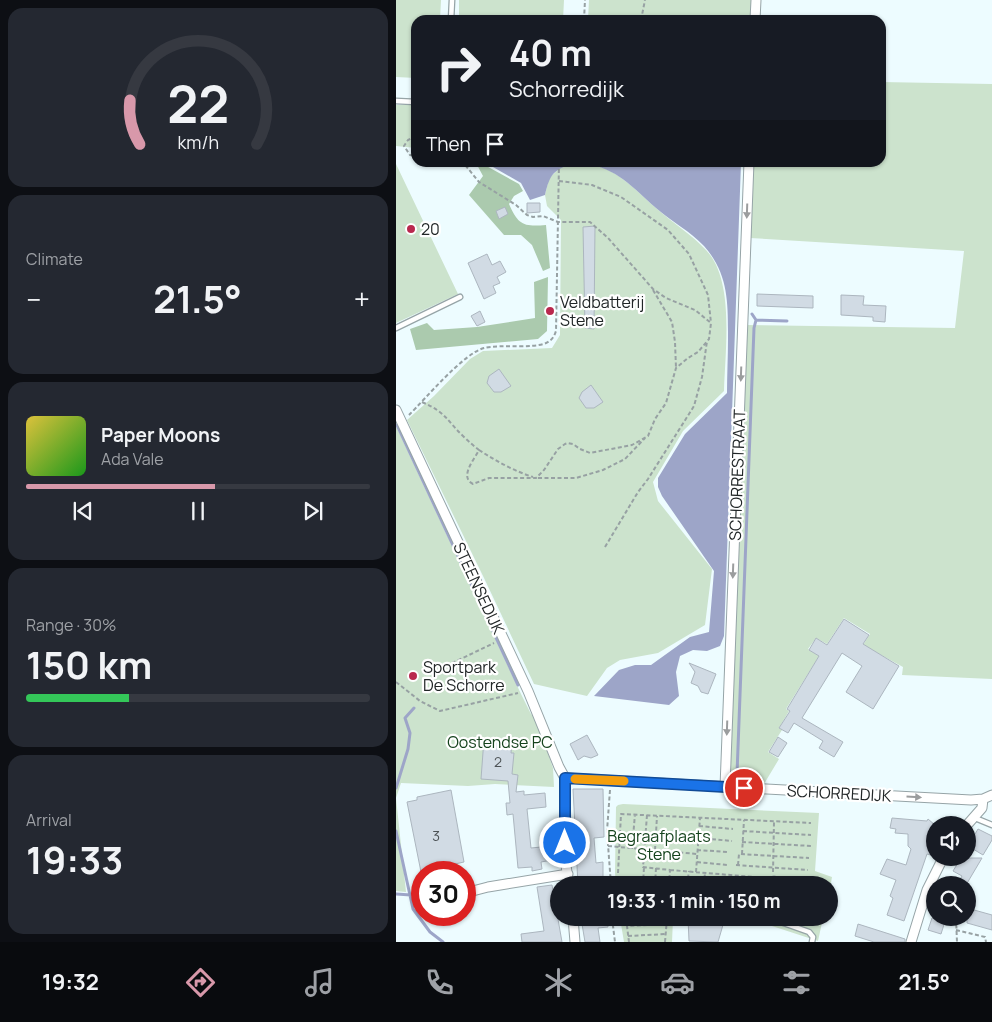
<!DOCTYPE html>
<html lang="en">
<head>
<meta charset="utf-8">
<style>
  :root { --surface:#171b24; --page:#242831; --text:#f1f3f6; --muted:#9ea1a6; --line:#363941; --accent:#d898aa }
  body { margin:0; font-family:Manrope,sans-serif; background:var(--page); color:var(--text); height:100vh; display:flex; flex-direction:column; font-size:19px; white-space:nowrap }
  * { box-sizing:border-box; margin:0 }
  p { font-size:16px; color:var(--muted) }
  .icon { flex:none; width:28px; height:28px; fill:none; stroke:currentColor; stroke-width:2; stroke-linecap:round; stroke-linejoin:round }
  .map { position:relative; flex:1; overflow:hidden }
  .details { display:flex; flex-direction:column; gap:8px; padding:8px; background:#0d0f14; width:396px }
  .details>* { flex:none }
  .hud { position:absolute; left:15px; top:15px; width:475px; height:152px; border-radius:15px; box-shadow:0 1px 4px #0004; background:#171b24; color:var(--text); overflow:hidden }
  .buttons { position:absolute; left:530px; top:816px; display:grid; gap:10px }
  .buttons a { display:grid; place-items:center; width:50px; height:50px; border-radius:50%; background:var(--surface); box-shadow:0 1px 4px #0004; font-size:25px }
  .speed { position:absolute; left:15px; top:861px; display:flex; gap:10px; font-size:25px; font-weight:700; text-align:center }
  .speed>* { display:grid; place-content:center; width:65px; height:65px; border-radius:50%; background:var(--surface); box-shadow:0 1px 4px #0004; line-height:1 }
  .speed .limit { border:8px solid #d22; background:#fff; color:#111 }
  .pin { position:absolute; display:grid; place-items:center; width:42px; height:42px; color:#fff; margin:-21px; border:2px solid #fff; border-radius:50%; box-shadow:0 1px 5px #0007 }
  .me { position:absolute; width:55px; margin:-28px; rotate:0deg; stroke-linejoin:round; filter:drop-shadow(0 0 4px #0008) }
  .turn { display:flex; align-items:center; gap:18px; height:105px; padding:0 15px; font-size:22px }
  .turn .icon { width:65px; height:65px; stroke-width:2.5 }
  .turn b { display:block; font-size:35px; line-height:42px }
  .then { display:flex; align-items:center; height:48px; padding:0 15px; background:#0003; gap:10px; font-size:19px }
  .big { font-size:38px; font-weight:700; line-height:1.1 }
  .details .tile { flex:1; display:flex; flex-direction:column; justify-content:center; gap:8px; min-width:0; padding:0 18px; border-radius:15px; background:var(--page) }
  .details .dial { align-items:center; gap:0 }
  .dial svg { height:130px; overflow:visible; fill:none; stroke:var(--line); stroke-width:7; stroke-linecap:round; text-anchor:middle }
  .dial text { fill:var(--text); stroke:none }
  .song { display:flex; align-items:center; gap:15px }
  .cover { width:60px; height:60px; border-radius:8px; background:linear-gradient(135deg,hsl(50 70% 55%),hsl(120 70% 35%)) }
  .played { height:5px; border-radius:2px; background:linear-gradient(90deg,var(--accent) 55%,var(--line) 55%) }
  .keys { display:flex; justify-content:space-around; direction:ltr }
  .heat { display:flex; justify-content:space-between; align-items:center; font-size:28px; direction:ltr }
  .charge { height:8px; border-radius:4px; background:linear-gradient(90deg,#34c759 30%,var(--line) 0) }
  .trip { position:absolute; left:154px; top:876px; width:288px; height:50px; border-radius:25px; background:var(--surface); box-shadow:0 1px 4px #0004; font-weight:700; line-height:50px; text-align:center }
  .menu { display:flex; height:80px; justify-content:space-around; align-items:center; background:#090b0e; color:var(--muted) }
  .menu .icon { width:35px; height:35px }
  .menu .selected { color:var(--accent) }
  .menu b { font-size:22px; color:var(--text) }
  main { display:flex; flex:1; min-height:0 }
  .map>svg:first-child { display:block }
</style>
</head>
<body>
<main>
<section class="details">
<div class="tile dial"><svg viewBox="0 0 100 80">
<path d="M14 69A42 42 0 1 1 86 69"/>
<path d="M14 69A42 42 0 0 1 8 42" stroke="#d898aa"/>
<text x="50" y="56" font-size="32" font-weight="700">22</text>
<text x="50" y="72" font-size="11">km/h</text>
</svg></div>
<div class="tile"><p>Climate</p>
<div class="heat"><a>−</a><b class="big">21.5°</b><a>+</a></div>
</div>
<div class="tile">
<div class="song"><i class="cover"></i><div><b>Paper Moons</b><p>Ada Vale</p></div></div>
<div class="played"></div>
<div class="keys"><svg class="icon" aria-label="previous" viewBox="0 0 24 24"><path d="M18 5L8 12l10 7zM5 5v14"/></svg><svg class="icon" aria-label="pause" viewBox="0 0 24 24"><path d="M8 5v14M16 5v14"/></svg><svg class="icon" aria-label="next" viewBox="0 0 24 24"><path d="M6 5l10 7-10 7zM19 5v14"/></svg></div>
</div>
<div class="tile"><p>Range · 30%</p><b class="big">150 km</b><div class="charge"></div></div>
<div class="tile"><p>Arrival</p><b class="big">19:33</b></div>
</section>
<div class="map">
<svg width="596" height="942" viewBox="0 0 596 942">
  <rect width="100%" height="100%" fill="#edfcff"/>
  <path fill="#cce3cd" d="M0,0H45L44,20H20V78L0,77Z
    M63,0H168L167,20H63Z
    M193,0H356L355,20H192Z
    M485,82L596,84V679L506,675L507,667L467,645L474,634L448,618L431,644L420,638L412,649L423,656L390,709L393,711L383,728L386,730L372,752L383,759L368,784L343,783L335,770L334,752L350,325L559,328L568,251L354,238L357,163L485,162Z
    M0,105H20V148L0,146Z
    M188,162C222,169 235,186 260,208C277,223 295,234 310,250C339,280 329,351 328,391L287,431L257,482L262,501L316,569L309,625L262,653L224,660L211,668L191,696L138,684L88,578L11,420L38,396L74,359L87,351L156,348L164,335L165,220L151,206L149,195L153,178L165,167L178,163Z
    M0,164L62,294L0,323Z
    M0,426L125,694L135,714L140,718L157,768L158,787L99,784L72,786L5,783L0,798L10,892L0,891Z
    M227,804L423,813L419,871L436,877L433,894L432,885H220L219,872L220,807L222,805Z
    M224,918H297L277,919L276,942H228Z
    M351,918H427L422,941Z"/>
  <path fill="#abcaae" d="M80,163H85L123,184L127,191L118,196L113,204C122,225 128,227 150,225L154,268L147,271L136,245L125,235H108L73,195L87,176Z
    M152,277L151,331L142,339L20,350L14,329L31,323L38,330L81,327L139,318L138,282Z"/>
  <path fill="#9da5c8" d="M90,163H178C157,170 154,174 149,195L134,200L125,183Z
    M188,163H345L328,636L324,646L311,651L297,650L284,656L280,672L283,696L273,705L198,696L223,670L239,665H255L294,637L313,632L318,571L266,496L262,487V478L289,434L331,393C331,375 332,357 332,339C332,304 333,274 308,246C294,231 276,222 260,208C235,186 222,169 188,163Z"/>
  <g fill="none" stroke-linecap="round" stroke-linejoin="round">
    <path stroke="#9da5c8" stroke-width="3" d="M356,314L360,320L391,321
      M1,425L122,685
      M341,774L358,328L360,320
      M0,788L12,749L14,733L9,718L18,708
      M0,831L17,909L34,932L47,942
      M0,894L15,895"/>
  </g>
  <path fill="#d1dbe4" stroke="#acb6bf" d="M131,203H144V212L131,213Z
    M109,207L112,214L103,219L100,211Z
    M199,226L198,329L189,328L187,227Z
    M91,254L96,265L104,261L110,272L101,277L104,283L97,286L100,293L88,299L72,263Z
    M361,294L417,296V308L361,306Z
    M445,295L468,296L467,305L490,306L489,322L477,321V317L445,315Z
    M84,311L89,322L81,326L75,316Z
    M103,369L115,386L105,392H98L91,383L93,376Z
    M195,385L207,402L198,408H190L183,398L186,392Z
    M448,619L473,635L467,644L503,666L477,709L450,692L466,666L446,653L406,718L447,742L438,757L423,748L427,741L398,723L392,733L383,728L394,711L391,709L423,656L413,650L420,638L431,645Z
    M293,663L320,674L312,694L305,692L302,686L295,683L299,672Z
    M191,735L202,755L195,758L188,756L182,760L174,744Z
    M382,737L391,743L382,757L373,752Z
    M88,739L116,741L115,753H118L116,774L122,775L120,792L128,791V795L149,793L150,807L131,809L135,848L155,846L156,860L145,862L146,869L136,871V867L122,868L117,814L111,815L110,803H114L112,781L85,779Z
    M177,789H207L208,837L198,838L200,863L207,862V880L189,881L190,885H182Z
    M55,790L68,862L59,864L61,872H25L11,802L21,800V797Z
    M496,818L531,821L532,819L539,825V850L535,855L531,854L508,921L491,915L497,898L494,896L500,880L484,874L491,859L510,865L515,849L512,846V834L499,833L500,829L494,828Z
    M582,829L596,836V840L587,855L572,846Z
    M565,858H586L570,885L562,883L566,876L557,871Z
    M156,885L166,942H126L125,934L148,931L141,887Z
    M571,908L596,915V930L571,923Z
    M185,918H211L212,927L202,928L204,942H189Z
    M292,918H329L322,942L293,941Z
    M536,918H550L545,934L532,930Z
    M462,924L509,939V942H478L459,936Z"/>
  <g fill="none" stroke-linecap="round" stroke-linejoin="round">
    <defs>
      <path id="service" d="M55,20L56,0
        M0,101L20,102
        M0,328L64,297
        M579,818L596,825
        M378,885V879
        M378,918L379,920L413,932L417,937L416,942"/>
      <path id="minor" d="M359,20L360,0
        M0,410L132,691L163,767L169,778V859L173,885
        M169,778L575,800L587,799L596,795
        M329,787L353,162
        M571,825L586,808L587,799
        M69,893L92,887L172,874
        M177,918L179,942
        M515,942L531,890L547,858"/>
    </defs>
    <use href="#service" stroke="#96a4a7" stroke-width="7"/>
    <use href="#minor" stroke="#96a4a7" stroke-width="11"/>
    <path stroke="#97a1a3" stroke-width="2" stroke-dasharray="4 2.5" stroke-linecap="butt" d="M188,20L189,0
      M245,20L249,0
      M20,136L12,140L8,146L14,155L20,156
      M163,181L196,185L225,197L272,230L293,254L312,295L315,323
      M257,290L276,322L279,342L280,368
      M26,402C51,413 50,420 68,437C73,442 78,446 83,450C78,460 63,477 77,484L93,478H140L148,470L162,449L169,444L172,443L177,444L184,449L194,453L236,445L252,436L259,419L270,403L280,368L292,358L302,352L313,339L315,323L299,310L270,298L257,289L212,238L194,222H162L147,216L137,217L131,215L120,205L83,182L70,166L65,163L58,162
      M13,415C29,399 68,353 88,348C105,344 137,349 150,343C156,340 158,337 160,331L163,162
      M83,450C100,461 118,471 137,477
      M142,478H180L207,470L229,459L249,438
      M209,547L242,492L252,479L298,406L306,377L311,341
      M50,666L98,643
      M0,682L24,701L44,711L122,693
      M214,790L211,831L215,885
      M251,815L247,867L274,870L273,885
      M303,826L337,829
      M347,831L415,835
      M260,833L302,836
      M303,838L336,841
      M346,842L415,846
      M212,846L301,854
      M236,849L239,814
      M259,850L261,816
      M301,850L332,852
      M346,854L348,820
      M301,862L331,865
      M340,865L412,870
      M342,865L343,854L413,858
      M274,870L370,878
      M300,872L304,818
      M377,872L378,822
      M222,873L225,814L415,823
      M385,880L427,883
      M247,885L248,867
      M259,885L260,868
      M291,885L293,871
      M308,885L309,872
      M216,918L219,942
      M407,918L421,919V918
      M560,918L561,942
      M560,930L589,937L590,942
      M232,936L270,934
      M233,942L231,926L270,924
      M269,942L271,918"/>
    <use href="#service" stroke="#fff" stroke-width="4.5"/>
    <use href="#minor" stroke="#fff" stroke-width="9"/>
  </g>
  <defs><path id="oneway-solid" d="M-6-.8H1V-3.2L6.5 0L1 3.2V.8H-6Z" transform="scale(1.25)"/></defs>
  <g fill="#9b9d9e">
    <use href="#oneway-solid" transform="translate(351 211) rotate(92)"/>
    <use href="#oneway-solid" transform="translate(345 374) rotate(92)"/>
    <use href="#oneway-solid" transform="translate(337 571) rotate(92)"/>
    <use href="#oneway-solid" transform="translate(331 728) rotate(92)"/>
    <use href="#oneway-solid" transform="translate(518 797) rotate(3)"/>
  </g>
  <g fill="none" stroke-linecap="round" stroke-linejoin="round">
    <defs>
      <path id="route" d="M169,843V778L348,788"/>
    </defs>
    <use href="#route" stroke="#114b97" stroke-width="12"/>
    <use href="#route" stroke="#1a73e8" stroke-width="9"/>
    <path stroke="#f59e0b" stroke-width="9" d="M179,779L228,781"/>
  </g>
  <g fill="#b9284e" stroke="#fff" stroke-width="2">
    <circle cx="15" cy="229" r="5"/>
    <circle cx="154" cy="311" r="5"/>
    <circle cx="17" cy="676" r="5"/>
  </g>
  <g text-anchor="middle" stroke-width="4.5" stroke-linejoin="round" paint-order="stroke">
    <g font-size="14" fill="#4d5356">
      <text x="102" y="767">2</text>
      <text x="40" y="841">3</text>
    </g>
    <g font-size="16" fill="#212627" stroke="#fff" text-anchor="start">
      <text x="25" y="235">20</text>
      <text x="164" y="308">Veldbatterij<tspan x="164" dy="18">Stene</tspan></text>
      <text x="27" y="673">Sportpark<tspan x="27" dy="18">De Schorre</tspan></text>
    </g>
    <g font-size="16" fill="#212627" stroke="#fff">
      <text transform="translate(341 475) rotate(-88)" y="6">SCHORRESTRAAT</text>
      <text transform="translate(83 588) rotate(65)" y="6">STEENSEDIJK</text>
      <text transform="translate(443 793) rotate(3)" y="6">SCHORREDIJK</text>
    </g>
    <g font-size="16" fill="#15431d" stroke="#fff">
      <text x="104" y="748">Oostendse PC</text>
      <text x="263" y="842">Begraafplaats<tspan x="263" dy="18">Stene</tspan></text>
    </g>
  </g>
</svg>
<div class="buttons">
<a><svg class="icon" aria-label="sound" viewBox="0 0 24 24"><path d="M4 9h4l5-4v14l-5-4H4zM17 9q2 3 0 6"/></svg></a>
<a><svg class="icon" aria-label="search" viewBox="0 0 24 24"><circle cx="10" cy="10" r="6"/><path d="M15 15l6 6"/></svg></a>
</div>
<div class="speed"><div class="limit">30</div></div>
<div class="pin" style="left:348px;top:788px;background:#d93025"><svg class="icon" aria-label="arrive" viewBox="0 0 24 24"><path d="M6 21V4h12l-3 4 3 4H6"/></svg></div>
<svg class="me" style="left:169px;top:843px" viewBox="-20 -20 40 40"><circle r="17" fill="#1a73e8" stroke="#fff" stroke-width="3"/><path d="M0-11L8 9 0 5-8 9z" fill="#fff"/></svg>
<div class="trip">19:33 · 1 min · 150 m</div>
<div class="hud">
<div class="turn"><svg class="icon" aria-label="right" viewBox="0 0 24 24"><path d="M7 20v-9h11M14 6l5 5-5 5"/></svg><div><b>40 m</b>Schorredijk</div></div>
<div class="then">Then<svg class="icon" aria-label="arrive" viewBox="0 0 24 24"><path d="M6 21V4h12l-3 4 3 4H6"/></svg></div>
</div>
</div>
</main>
<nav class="menu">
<b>19:32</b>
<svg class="icon selected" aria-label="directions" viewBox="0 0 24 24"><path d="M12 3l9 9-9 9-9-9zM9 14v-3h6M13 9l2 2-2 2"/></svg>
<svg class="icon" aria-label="music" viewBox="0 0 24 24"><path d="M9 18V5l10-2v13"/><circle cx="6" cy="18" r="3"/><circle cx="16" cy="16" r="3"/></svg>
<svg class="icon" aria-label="phone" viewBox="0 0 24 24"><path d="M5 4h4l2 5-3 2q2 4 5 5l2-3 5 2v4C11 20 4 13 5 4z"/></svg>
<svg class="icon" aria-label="climate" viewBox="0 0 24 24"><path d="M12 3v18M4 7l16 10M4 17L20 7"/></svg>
<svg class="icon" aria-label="car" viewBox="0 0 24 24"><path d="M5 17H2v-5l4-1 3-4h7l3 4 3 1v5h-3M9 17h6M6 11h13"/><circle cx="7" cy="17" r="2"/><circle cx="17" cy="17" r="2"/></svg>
<svg class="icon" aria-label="filters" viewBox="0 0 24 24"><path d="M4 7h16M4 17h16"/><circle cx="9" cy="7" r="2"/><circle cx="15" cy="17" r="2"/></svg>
<b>21.5°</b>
</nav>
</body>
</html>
